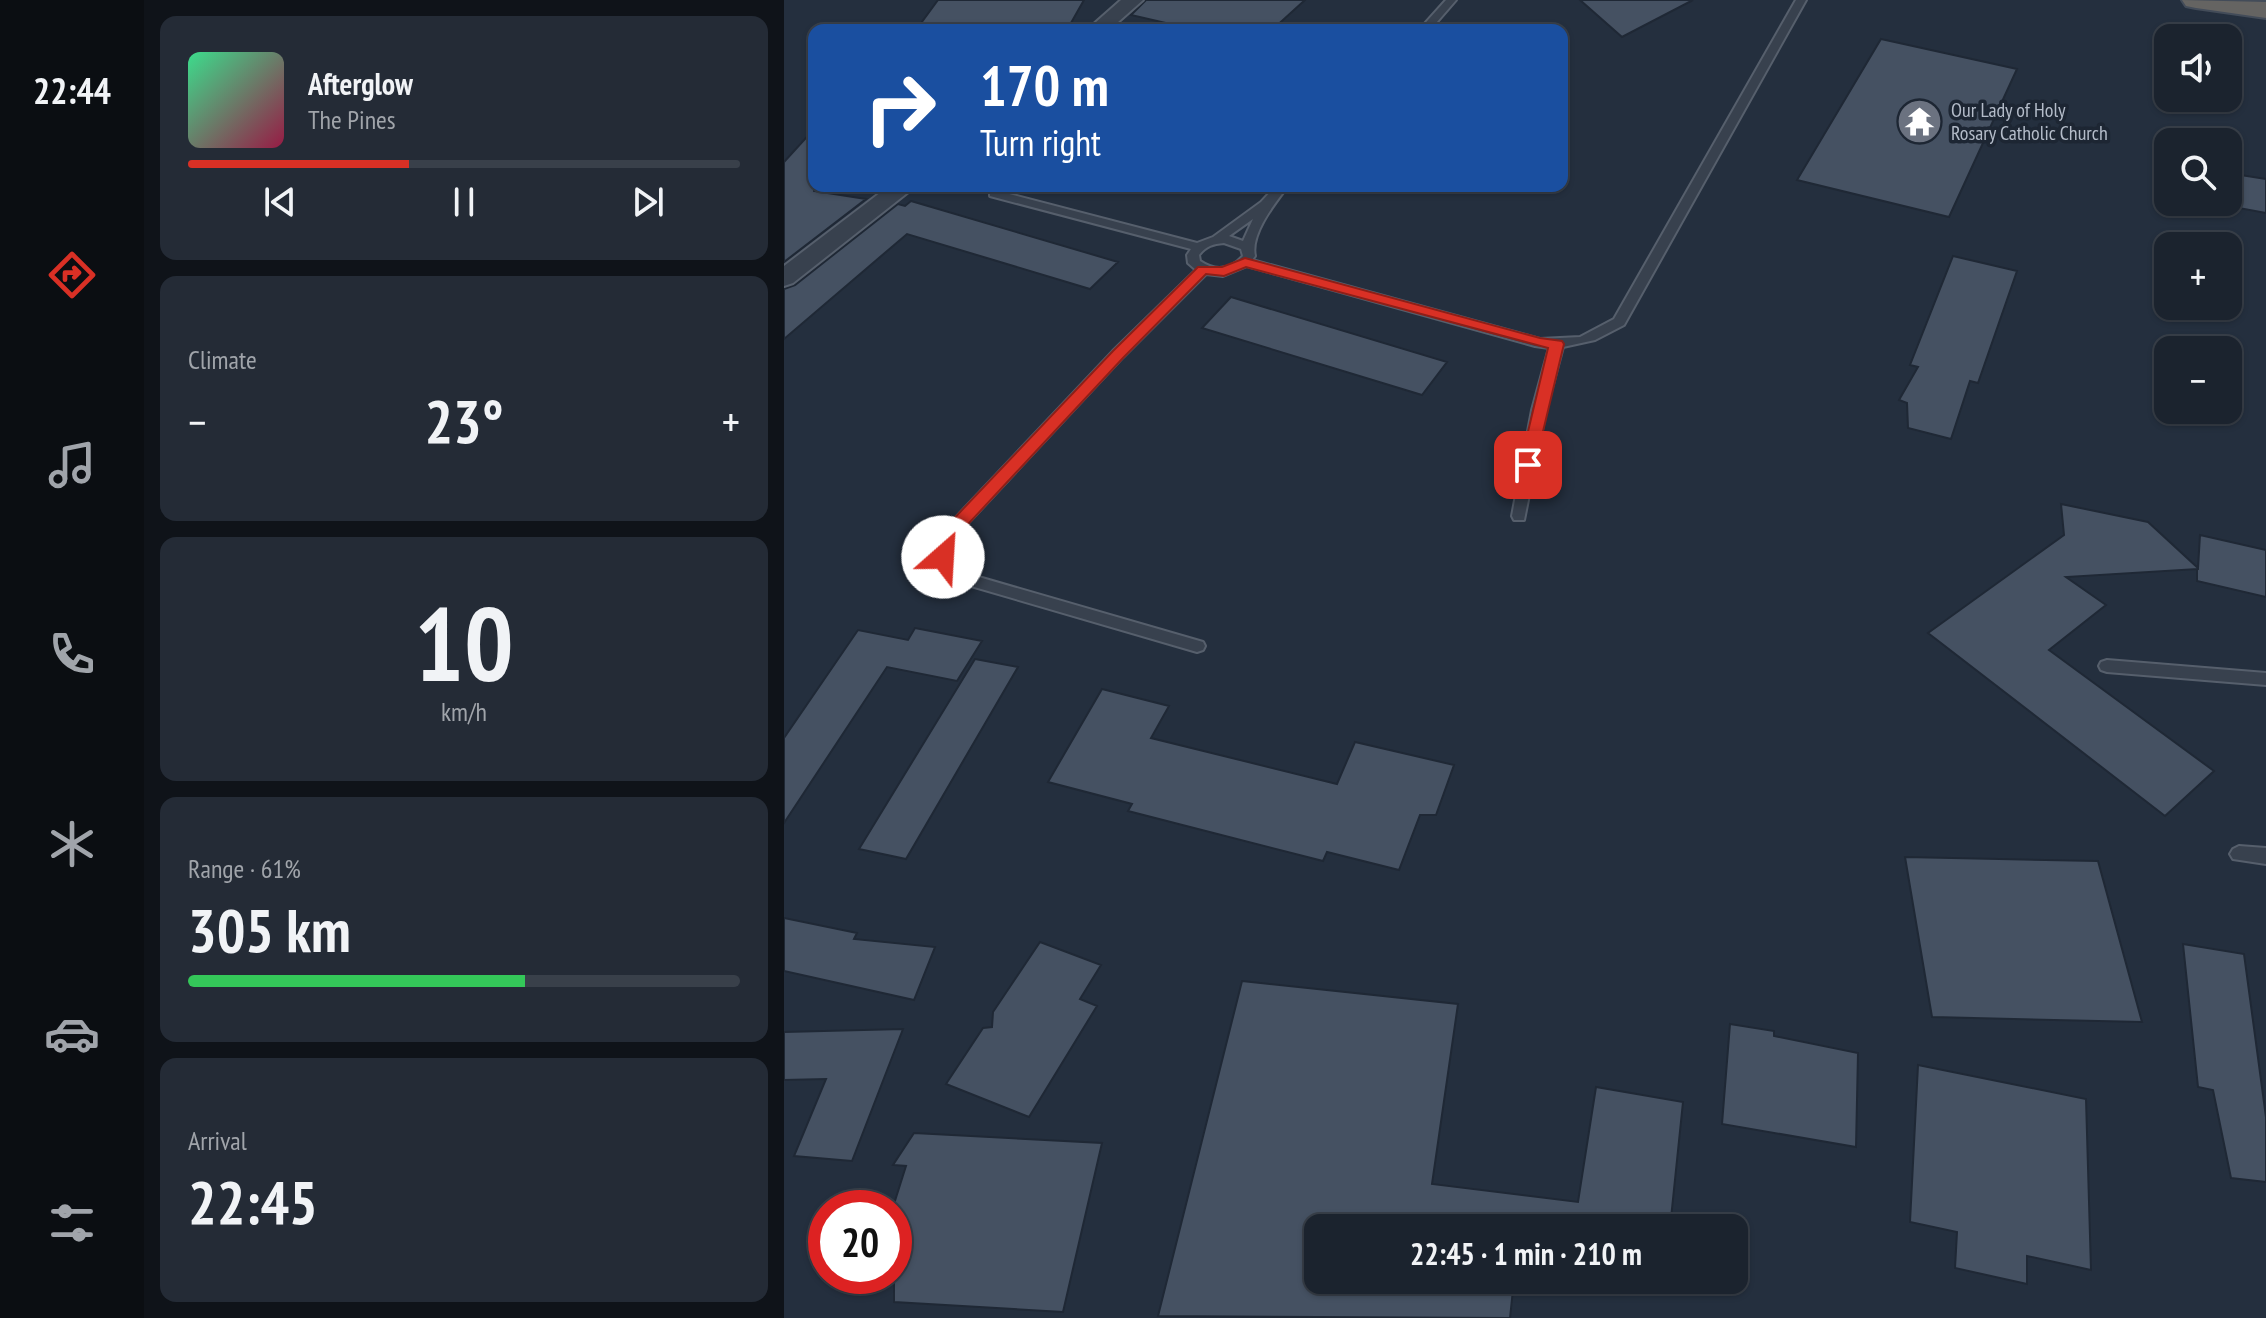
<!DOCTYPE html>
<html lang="en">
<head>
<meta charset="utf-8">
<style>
  :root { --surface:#1b232e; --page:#242b36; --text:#f1f3f6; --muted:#a0a4aa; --line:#39404a; --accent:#d93025 }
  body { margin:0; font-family:"PT Sans Narrow",sans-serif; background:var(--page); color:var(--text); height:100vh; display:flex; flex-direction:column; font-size:30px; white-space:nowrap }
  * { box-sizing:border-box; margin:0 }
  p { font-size:26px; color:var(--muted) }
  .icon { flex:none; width:44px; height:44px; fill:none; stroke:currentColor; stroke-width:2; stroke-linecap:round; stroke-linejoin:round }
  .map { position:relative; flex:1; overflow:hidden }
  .details { display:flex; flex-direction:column; gap:16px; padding:16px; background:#0f1319; width:640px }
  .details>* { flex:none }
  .hud { position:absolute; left:24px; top:24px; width:760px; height:168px; border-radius:16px; box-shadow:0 2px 6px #0004,0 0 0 2px var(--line); background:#1a4fa0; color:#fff; overflow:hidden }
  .tools { position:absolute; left:1370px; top:24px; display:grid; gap:16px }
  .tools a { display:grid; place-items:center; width:88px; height:88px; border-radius:16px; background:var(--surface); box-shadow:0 2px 6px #0004,0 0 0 2px var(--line); font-size:40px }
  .speed { position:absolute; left:24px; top:1190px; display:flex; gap:16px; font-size:40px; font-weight:700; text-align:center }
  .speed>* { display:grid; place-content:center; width:104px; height:104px; border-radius:50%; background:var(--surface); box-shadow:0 2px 6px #0004,0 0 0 2px var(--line); line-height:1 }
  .speed .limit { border:12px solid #d22; background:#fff; color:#111 }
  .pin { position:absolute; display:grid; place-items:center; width:68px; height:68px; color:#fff; margin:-34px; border-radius:16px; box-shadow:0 4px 12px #0006 }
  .me { position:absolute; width:88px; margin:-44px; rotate:26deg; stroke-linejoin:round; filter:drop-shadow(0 0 6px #0008) }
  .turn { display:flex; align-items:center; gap:28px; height:168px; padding:0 40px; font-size:36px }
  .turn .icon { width:104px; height:104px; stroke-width:2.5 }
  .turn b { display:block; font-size:56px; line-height:68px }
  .big { font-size:60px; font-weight:700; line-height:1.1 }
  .details .card { flex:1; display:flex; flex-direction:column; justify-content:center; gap:12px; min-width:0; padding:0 28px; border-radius:16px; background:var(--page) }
  .details .dial { align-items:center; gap:0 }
  .dial b { font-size:104px; line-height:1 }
  .song { display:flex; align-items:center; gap:24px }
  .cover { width:96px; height:96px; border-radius:12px; background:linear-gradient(135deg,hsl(150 70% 55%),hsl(340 70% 35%)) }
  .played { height:8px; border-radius:4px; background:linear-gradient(90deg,var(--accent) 40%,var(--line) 40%) }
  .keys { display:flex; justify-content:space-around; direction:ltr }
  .heat { display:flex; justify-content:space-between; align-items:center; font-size:44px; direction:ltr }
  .charge { height:12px; border-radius:6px; background:linear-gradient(90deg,#34c759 61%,var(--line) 0) }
  .trip { position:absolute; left:520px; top:1214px; width:444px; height:80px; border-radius:16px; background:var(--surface); box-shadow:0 2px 6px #0004,0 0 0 2px var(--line); font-weight:700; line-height:80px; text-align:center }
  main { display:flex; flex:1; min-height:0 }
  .menu { display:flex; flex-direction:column; width:144px; justify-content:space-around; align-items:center; background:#0b0e12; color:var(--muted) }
  .menu .icon { width:56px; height:56px }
  .menu .active { color:var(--accent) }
  .menu b { font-size:36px; color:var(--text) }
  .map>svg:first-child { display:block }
</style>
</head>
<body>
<main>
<nav class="menu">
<b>22:44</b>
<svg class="icon active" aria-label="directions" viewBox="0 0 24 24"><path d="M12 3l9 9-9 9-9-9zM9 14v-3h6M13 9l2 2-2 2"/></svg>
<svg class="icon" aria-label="music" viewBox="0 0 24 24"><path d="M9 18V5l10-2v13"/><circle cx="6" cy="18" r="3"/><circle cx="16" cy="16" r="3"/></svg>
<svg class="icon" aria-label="phone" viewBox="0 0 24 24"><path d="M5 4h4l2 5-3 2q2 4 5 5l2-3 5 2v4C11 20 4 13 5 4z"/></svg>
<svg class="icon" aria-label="climate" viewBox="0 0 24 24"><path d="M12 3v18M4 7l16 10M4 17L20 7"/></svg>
<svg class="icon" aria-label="car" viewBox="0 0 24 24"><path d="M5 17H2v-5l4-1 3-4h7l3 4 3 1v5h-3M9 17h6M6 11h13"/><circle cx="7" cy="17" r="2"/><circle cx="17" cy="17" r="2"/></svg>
<svg class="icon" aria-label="filters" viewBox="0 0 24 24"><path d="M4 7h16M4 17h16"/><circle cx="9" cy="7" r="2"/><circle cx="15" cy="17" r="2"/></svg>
</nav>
<section class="details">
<div class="card">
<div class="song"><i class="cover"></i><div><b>Afterglow</b><p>The Pines</p></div></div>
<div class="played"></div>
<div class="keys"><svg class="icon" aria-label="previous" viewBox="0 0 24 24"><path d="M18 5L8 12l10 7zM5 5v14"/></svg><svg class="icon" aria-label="pause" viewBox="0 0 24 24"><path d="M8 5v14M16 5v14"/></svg><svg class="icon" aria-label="next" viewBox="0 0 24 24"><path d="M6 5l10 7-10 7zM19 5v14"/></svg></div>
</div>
<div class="card"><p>Climate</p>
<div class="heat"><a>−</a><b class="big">23°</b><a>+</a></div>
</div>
<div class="card dial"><b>10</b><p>km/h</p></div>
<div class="card"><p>Range · 61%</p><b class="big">305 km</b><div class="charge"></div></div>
<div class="card"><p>Arrival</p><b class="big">22:45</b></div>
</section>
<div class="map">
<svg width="1482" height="1318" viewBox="0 0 1482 1318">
  <rect width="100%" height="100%" fill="#242f3e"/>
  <path fill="#455162" stroke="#1f2835" stroke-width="2" d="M154,0H300L283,30H132Z
    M362,0H521L488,30H412L347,15Z
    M796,0H909L838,37Z
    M1097,39L1233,69L1165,217L1013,180Z
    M30,129V191L82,199L0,262V162Z
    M1444,173L1482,179V213L1444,206Z
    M127,201L334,262L306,289L123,234L0,339V289L11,285L114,204L121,206Z
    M1169,256L1233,271L1194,383L1186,381L1167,439L1124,428L1123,403L1115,400L1134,367L1126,365Z
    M447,297L663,362L638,395L418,328Z
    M1277,504L1364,522L1414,568L1416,535L1482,550V597L1413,581V569L1282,577L1322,605L1265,650L1430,771L1381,816L1144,633L1280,535Z
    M131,628L198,641L173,681L103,667L0,823V738L74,630L124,640Z
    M191,659L234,667L122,859L75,849Z
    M318,689L385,706L367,738L553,784L571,742L670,765L652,815H636L615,870L543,852L539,861L344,811L348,804L264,782Z
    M1121,857L1314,861L1358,1022L1148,1017Z
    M0,918L73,933L70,939L151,947L130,1000L0,971Z
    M256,942L317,965L296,999L313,1006L245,1117L162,1084L199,1028L208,1027L209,1012Z
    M1399,944L1460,954L1482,1117V1182L1447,1178L1429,1090L1414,1087Z
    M458,981L674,1004L648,1184L794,1202L812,1087L899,1102L886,1228H534V1280H730L726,1318L374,1316Z
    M946,1024L990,1031V1036L1074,1053L1072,1147L938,1124Z
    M119,1029L68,1161L10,1156L42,1079L0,1080V1032Z
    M1134,1065L1302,1099L1307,1270L1243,1256V1284L1171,1268L1173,1232L1126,1222Z
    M130,1133L318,1143L279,1312L110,1302V1204L122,1166L109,1165Z"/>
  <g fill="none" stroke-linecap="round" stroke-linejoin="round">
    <defs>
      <path id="service" d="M662,0H672L646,30H635Z
        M1012,0H1022L840,325L811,340L779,347L762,410L740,520H730L728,516L748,410L765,348L751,346L463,266L439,276L422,274L339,357L172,536L167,557L174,571L419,642L421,646L419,650L413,652L163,579L151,557L160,530L329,351L412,270L404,263L403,255L407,249L206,196V192L210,190L413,243L429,237L477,202L492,186H504C491,203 466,234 471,256L468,260L756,339L796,337L830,319ZM469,219L459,241L445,236ZM440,243L457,249L459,256C446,270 432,272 416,261L415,255C422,246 429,244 440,243Z
        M1323,660L1482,673V685L1323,672L1317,670L1315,666L1317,662Z
        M1455,846L1482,848V864L1449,859L1446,854L1449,849Z"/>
      <path id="minor" d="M337,0H359L325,30H303Z
        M105,186H132L9,283L0,286V266Z"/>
      <path id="trunk" d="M1398,0L1482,2V18L1412,8L1402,6Z"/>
    </defs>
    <use href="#service" stroke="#565f6c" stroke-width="4"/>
    <use href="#minor" stroke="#565f6c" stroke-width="4"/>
    <use href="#trunk" stroke="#434c59" stroke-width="4"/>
    <use href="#service" fill="#38414e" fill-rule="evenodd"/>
    <use href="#minor" fill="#38414e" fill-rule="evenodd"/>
    <use href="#trunk" fill="#656462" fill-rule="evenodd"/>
  </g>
  <path fill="#d93025" stroke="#8d1f18" stroke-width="2" d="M461,258L756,338L778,341L780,344L750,469L744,471L736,465L764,348L462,267L440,276L422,274L339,358L173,536L165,562H153L151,557L159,530L329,351L414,267H438Z"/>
  <defs>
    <symbol id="temple-disc" viewBox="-11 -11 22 22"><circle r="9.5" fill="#6b7280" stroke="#1d2633"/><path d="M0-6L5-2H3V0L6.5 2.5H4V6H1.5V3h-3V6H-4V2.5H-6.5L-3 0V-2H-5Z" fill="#fff"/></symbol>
  </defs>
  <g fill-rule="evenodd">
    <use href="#temple-disc" x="1110" y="96" width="51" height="51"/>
  </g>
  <g text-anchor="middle" stroke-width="7" stroke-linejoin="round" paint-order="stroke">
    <g font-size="20" fill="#b4bcc9" stroke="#1d2633" text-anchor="start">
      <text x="1167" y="117">Our Lady of Holy<tspan x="1167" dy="23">Rosary Catholic Church</tspan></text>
    </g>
  </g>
</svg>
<div class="tools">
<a><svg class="icon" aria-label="sound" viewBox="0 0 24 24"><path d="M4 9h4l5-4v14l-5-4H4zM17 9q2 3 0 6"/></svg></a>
<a><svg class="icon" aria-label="search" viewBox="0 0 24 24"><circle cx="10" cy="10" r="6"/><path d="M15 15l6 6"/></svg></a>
<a>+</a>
<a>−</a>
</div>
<div class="speed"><div class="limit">20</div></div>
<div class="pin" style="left:744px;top:465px;background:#d93025"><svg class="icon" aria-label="arrive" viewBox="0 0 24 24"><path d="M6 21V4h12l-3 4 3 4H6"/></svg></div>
<svg class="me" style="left:159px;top:557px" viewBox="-20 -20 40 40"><circle r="19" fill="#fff"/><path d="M0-13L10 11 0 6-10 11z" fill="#d93025"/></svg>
<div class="trip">22:45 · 1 min · 210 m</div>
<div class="hud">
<div class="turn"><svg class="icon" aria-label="right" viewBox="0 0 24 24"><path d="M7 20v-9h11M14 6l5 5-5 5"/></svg><div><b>170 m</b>Turn right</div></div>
</div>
</div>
</main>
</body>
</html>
